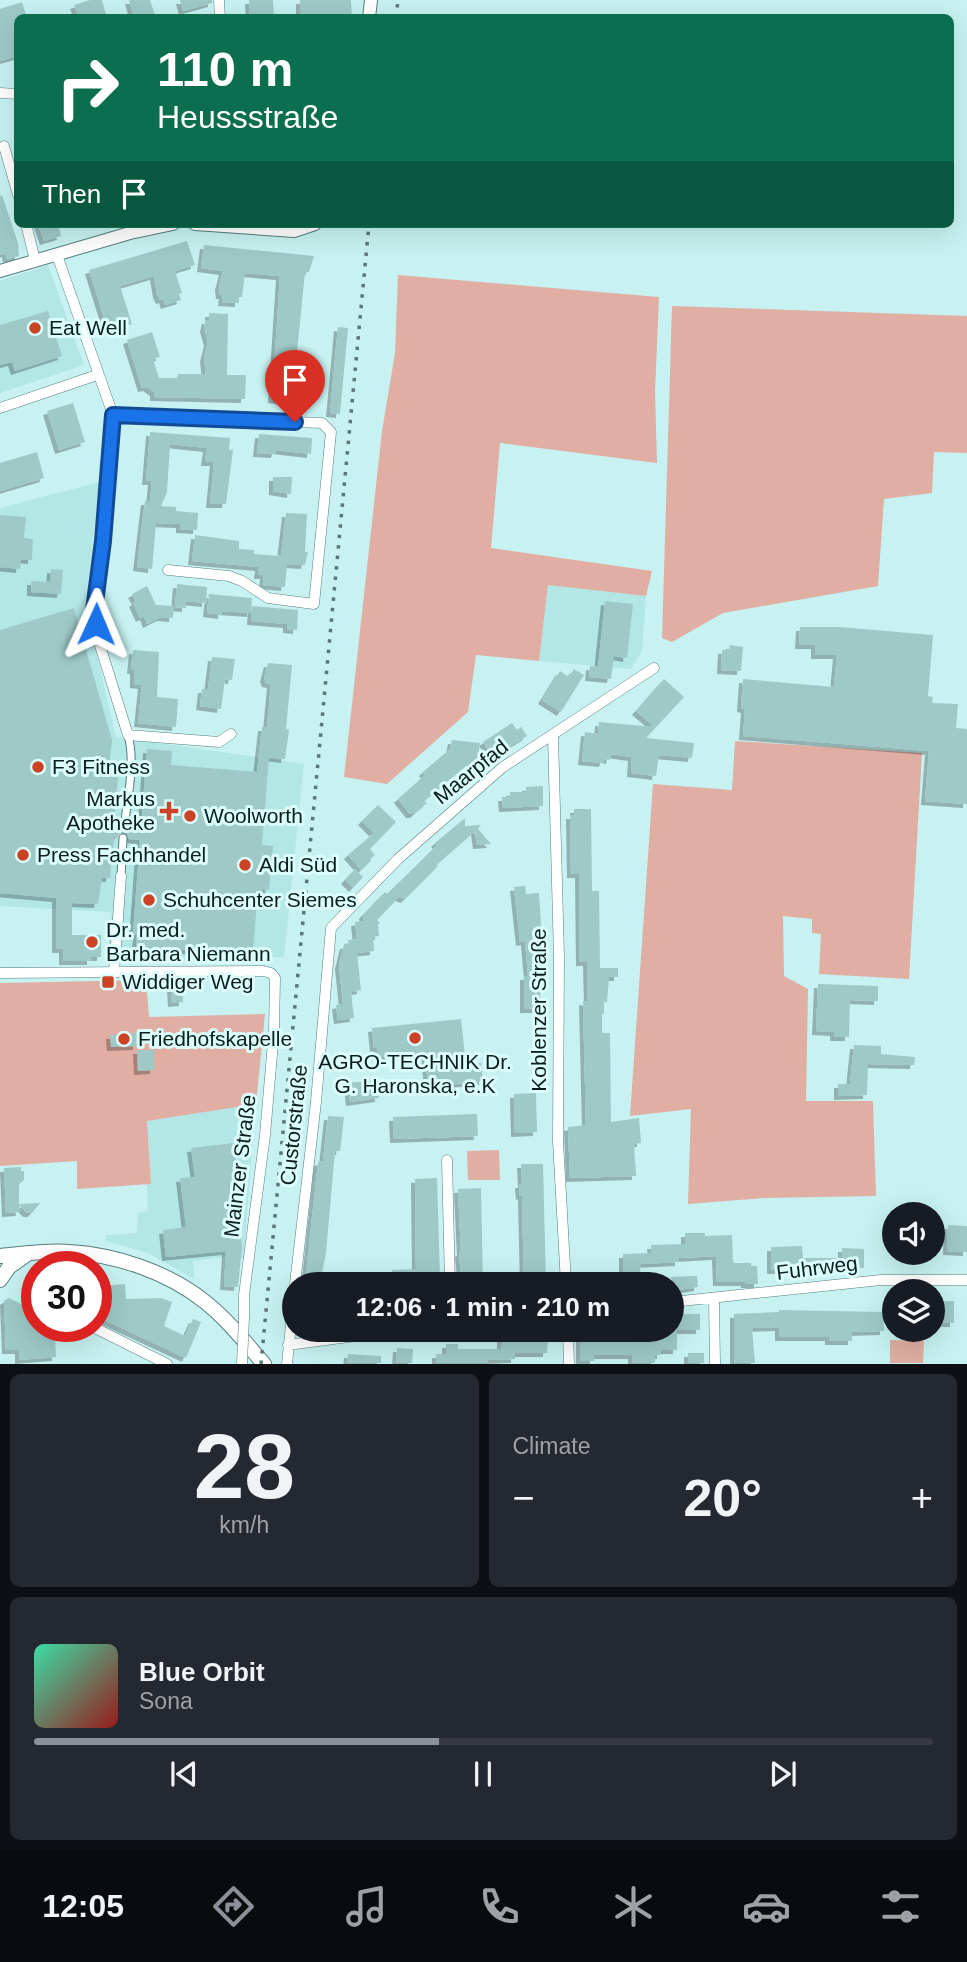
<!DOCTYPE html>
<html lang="en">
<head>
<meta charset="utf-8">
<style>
  :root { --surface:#171b24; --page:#242831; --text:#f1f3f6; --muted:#9ea1a6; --line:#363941; --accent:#8c9099 }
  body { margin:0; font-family:Helvetica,sans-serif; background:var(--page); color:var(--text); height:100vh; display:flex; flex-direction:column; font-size:26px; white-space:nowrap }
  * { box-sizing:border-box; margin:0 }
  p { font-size:23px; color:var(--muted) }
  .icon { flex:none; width:38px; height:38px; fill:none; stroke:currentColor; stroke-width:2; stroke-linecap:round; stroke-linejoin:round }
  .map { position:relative; height:1364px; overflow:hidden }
  .details { display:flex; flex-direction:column; gap:10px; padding:10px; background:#0d0f14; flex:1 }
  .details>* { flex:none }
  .guide { position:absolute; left:14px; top:14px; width:940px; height:214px; border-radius:10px; box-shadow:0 7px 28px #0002; background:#0b6e4f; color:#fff; overflow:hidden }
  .tools { position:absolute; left:882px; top:1202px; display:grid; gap:14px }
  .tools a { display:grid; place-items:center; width:63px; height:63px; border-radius:50%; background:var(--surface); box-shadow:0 7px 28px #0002; font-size:35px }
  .speed { position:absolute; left:21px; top:1251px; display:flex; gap:14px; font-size:35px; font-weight:700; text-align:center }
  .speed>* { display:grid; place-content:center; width:91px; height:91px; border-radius:50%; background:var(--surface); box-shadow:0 7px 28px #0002; line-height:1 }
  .speed .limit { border:10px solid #d22; background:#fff; color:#111 }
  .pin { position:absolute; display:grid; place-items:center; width:60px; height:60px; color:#fff; margin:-72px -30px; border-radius:50% 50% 50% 0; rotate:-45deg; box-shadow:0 0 7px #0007 }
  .pin .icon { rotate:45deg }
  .me { position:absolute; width:77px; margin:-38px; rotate:1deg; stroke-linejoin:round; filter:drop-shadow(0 0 5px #0008) }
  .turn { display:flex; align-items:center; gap:24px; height:147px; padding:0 28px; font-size:32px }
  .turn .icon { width:91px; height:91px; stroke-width:2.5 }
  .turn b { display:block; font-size:49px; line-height:60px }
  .then { display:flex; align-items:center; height:66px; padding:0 28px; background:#0003; gap:14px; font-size:26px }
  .big { font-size:52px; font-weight:800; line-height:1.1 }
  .details .card { flex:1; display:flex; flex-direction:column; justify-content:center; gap:10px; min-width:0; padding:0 24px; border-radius:10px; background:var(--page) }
  .details .dial { align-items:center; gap:0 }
  .dial b { font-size:91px; line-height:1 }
  .song { display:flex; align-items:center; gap:21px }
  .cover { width:84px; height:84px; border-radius:10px; background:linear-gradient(135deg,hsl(160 70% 55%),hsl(0 70% 35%)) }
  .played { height:7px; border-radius:4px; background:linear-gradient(90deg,var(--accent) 45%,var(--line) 45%) }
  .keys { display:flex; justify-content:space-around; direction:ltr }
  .heat { display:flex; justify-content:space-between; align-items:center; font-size:38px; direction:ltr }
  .details .tiles { flex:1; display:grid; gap:10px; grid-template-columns:1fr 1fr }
  .card:last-child { grid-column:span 2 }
  .trip { position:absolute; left:282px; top:1272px; width:402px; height:70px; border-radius:35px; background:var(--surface); box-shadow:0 7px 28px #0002; font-weight:800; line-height:70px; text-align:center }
  .tab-bar { display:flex; height:112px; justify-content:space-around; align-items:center; background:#090b0e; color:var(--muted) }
  .tab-bar .icon { width:49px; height:49px }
  .tab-bar .selected { color:var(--accent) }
  .tab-bar b { font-size:32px; color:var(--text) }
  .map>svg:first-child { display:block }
</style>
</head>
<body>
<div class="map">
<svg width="967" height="1364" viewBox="0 0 967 1364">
  <defs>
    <filter id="shadow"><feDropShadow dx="-4" dy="4" stdDeviation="0" flood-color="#0004"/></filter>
  </defs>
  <rect width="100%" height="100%" fill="#c7f2f1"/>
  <path fill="#b2e7e5" d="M48,265L84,365L0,393V281Z
    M100,482L85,605L116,737L304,764L284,957L132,961L107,965L111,912L0,906V508Z
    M548,585L646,596L642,651L631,669L539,661Z
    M256,1104L244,1250L254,1259L223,1257L193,1261L194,1279L148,1253L106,1241V1235L137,1233L138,1213L148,1211L147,1184H151L147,1121Z"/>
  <path fill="#e0aea2" d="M398,275L659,297L655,392L657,463L500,443L491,548L652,571L646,596L548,585L539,661L476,655L468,712L387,784L344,777L382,431L395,353Z
    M672,306L967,316V453L934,452L932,493L884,499L878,586L723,613L672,642L662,638Z
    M735,741L922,753L909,979L819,974L821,934L812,933V919L783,916L784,976L808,989L806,1101H873L876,1196L765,1198L688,1204L691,1109L630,1116L653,784L732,790Z
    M146,980L149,1017L265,1014L256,1104L147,1121L151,1184L77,1189V1161L0,1166V983Z
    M499,1150L500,1180H468L467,1151Z
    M890,1340L924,1341L923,1363H890Z"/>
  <path fill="#9ec9c7" filter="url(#shadow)" d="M90,0H102L107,18H79L74,5Z
    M129,0H150L155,15L134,18Z
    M180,0H212V3L183,11Z
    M249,0H273L274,18H250Z
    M300,0H351L352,18H300Z
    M22,2L27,18H18V56L0,61V9Z
    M2,195L18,243L19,256L7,259L6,253L0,255V196Z
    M38,224H58L61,236L44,241Z
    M187,241L195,265L175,271L182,293L179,294L181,300L165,305L163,299L160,300L157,294L154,276L120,286L132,324L108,331L89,270Z
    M204,245L314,256L309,272H305L292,402L272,399L280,276L245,273L242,297H239V303L222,302L223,295H220L219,286L223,271L201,268Z
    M48,311L62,356L15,371L12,362L0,365V325Z
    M209,313L228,314L227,375H246L245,399L154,397V392L147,387L142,388L127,340L152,332L160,357L153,359L159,378H177L178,374H206L204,358L208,342L204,328L206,320H209Z
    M338,327L348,328L340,414L330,413Z
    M73,403L85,442L59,450L47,411Z
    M150,432L230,438L229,450H233L226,504H210L214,462H205L207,448L170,444L167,492L161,506L176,507V511L198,513L197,530L180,529V524L156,523L152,569L137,567L145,501H150L152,481H146Z
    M259,434L312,438L311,454L276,450L275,454L257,453Z
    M37,452L44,478L0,491V463Z
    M273,477H292L291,494L273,491Z
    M286,513L307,514L305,552H308L305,565L287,564L285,587L263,585L264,575H258L259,567L192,561L195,535L239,541V549L254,550V554L281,556Z
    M0,515L26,517L24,538L33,539L32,560L21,559L20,569L0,567Z
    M51,569L63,570L61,594L31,592V581L50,582Z
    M177,584L207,587L206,603L186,601V608L175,607Z
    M147,586L156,605L174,606L173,618L161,617L147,624L144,616L140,618L133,603L136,601L132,594Z
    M209,594L252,598L251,613L222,611V615L207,613Z
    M605,601L633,604L627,658L614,656L611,679L589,677L590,666L598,667Z
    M252,606L298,610L297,630L287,629V624L251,621Z
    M74,608L112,740L109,768H113L112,776L118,777L113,828H118L120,833L117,838L114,837L110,878H102L98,904L72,903V935H101V957H91V961H63V949H56V898L0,893V630Z
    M800,627H839L933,635L928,696L933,697L932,703L958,704L956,728L967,729V804L925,801L929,751L743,736L745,709L741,708L743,679L834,687L837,655H815V645H799Z
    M730,645L743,647L741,671L721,670L722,650H729Z
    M133,650L159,652L157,697L178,699L176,727L138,723L142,685L134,684V670H131Z
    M212,657L235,659L232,680L225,679L221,709L200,706L202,689H208Z
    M268,663L292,665L286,729L289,730L285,759L269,757L262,845L273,846L269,890L258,889L253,951L222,948V953L136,946L137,935L133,934L140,840L129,839L127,834L130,829L141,830L147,749L172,751L171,765L257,772L262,727H267L271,684L266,683L264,678Z
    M574,669L584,675L561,712L542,700L560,671L569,677Z
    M664,679L684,697L646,738L694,743L692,758L659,755L656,776L631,773L632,757L611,754L610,760L604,759L603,763L582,761L585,732L598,734L599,722L655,727L636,711Z
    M512,723L517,730L521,727L527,736L493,757L483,742Z
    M452,740L480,743L477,763L470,762L424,801L427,803L414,814H410L398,799L425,775L423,772L450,749Z
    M543,786V806L503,808L502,797H510V792H526V787Z
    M378,805L396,822L370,849L375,855L370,859L371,861L361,870L348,855L374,833L362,821Z
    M574,809H591L592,891H599L600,968H618V977H609L607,1002H604V1014H602V1033H610L611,1122L639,1118L641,1143L634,1144L636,1176L570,1178L568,1127L586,1125L583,1001L588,1002L587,962H580L579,874H571L570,815H574Z
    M465,818V826L481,825L478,829L491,844L477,845L475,831L437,864L438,866L405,899L399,897L377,920L380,923L378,925L379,936L373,937L374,951L357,953L361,990L351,992L354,1018L338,1020L336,1005L343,1004L339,965L344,945L349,944L348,940L357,939L355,922L364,921L363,915L375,902L385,892L387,894L418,864L437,845L435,843Z
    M355,869L363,877L353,888L345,880Z
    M525,886L526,894L539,893L543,957L541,958L540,1009H524V976H528L525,941L520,942L514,887Z
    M818,984L878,986V1001L850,1000L849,1037H834V1032L816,1031Z
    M182,985L183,1002L172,1003L171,986Z
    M461,1019L466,1065L481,1063L483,1081L428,1087L425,1051L378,1057L377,1047L374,1048L372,1028Z
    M137,1033V1046L111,1047L110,1035Z
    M854,1045L881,1046V1054L915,1057L914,1065L868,1064L867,1095L838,1096V1084H850Z
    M137,1050H154V1070L138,1071Z
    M377,1080L379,1098L350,1102L348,1083Z
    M536,1093L537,1132L515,1133L514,1094Z
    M477,1114L478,1136L394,1139L393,1117Z
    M328,1116L344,1117L340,1151H335L326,1253L320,1284H305L318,1162L323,1161Z
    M234,1143L237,1172H241L243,1186L234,1187L242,1247L238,1287L224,1286L226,1251L166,1257L163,1230L186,1227L180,1178L195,1177L191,1148Z
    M521,1164H543L546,1284H524L522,1195L520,1196L519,1184H522Z
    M21,1167V1171H24V1180L19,1184V1204L40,1203L32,1213H27L19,1205L20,1212L6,1213L4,1168Z
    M437,1178L440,1277L392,1280V1270L416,1269L415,1179Z
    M481,1188L483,1284H462L459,1253L461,1252L458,1189Z
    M948,1225L967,1226V1252L947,1251Z
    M685,1233H705V1236L732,1235L733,1261L734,1263H751V1266H757L758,1284H745V1282H717L716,1256L679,1258V1262L640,1264L641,1284H580V1274L623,1272V1254L652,1253L651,1245L685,1244Z
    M802,1246L803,1258H842V1248L864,1249V1268L771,1270V1247Z
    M692,1276H697L698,1287L672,1291L671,1277Z
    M125,1284L126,1299L161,1298L172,1302L164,1326L185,1336L193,1319L201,1322L186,1358L98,1317L96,1296L104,1295L103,1286Z
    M9,1298L37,1312V1326H60L55,1337L56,1357L19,1360V1350H6L4,1301Z
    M935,1301H954V1323H935Z
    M779,1310L884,1312V1331L852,1332V1341H829V1337H779V1327L752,1328L755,1363H734V1314L779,1312Z
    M676,1314H700V1330H677V1350H661V1355H655V1363H632V1355H594V1361H580V1337H593V1330H676Z
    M501,1335L548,1338L547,1353H515V1359L488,1360V1363H436V1354H446V1344H458V1349H501Z
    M397,1348L413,1349L412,1363H396Z
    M688,1353H704V1363H688Z
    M348,1354L381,1356V1363H347Z"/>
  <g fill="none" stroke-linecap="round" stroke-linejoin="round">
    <defs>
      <path id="pedestrian" d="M124,829C127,799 136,764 128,735
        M121,876L123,838"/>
      <path id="minor" d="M219,0L220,18
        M0,93L18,94
        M4,146L18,195
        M26,224L35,260
        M57,255L113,415L103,541L94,610L98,639L128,735L219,742L231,734
        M0,408L97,375
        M113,415L322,423L331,432L314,604L268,598L242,581L229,576L168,570
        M553,736L559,956L558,1141L566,1284
        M114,972L121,876
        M0,973L263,971L271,973L275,978L274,1031L265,1135L244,1295V1317
        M447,1160L450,1284
        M295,1284L316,1102L331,928L398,859L503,767L654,668
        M32,1286L37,1294
        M714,1299L715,1364
        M672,1302L881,1280H967
        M91,1326L167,1364
        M568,1330L569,1364
        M288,1345L401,1330
        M287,1364L294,1295"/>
      <path id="tertiary" d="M369,18L371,0
        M195,224L294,231L315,224
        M0,271L130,233L173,224"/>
      <path id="secondary" d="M0,1256C23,1254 47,1250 70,1252C117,1255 167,1272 204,1301C227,1319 245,1342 264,1364
        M0,1280L9,1267L26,1255"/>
    </defs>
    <use href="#pedestrian" stroke="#567e7d" stroke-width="9"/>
    <use href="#minor" stroke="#567e7d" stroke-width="11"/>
    <use href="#tertiary" stroke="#567e7d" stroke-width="14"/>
    <use href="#secondary" stroke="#567e7d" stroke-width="16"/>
    <use href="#pedestrian" stroke="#fff" stroke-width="7"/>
    <use href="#minor" stroke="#fff" stroke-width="10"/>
    <use href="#tertiary" stroke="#fff" stroke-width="12"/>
    <use href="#secondary" stroke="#fff" stroke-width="14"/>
    <path stroke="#5b7676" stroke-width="3.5" stroke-dasharray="3.5 7" stroke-linecap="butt" d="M396,18L398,0
      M261,1364L369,224"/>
    <defs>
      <path id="minor-bridge" d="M242,1364L244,1317"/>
    </defs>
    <use href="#minor-bridge" stroke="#567e7d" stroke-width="11" stroke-linecap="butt"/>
    <use href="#minor-bridge" stroke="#fff" stroke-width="10"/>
  </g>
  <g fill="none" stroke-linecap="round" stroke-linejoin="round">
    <defs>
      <path id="route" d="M96,624L94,610L103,541L113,415L295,422"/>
    </defs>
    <use href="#route" stroke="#114b97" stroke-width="18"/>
    <use href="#route" stroke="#1a73e8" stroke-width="12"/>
  </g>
  <g fill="#cc4225" stroke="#dbfefc" stroke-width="2.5">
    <circle cx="35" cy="328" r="7"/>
    <circle cx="38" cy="767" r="7"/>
    <path d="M165.5 800.5h7v7h7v7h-7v7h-7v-7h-7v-7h7z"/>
    <circle cx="190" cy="816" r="7"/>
    <circle cx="23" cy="855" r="7"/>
    <circle cx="245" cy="865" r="7"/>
    <circle cx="149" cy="900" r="7"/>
    <circle cx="92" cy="942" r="7"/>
    <rect x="101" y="975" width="14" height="14" rx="3.5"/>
    <circle cx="415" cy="1038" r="7"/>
    <circle cx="124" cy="1039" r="7"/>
  </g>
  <g text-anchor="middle" stroke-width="6" stroke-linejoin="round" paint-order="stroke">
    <g font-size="21" fill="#0c1d1d" stroke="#dbfefc" text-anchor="start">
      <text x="49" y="335">Eat Well</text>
      <text x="52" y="774">F3 Fitness</text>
      <text x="155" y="806" text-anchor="end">Markus<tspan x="155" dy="24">Apotheke</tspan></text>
      <text x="204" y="823">Woolworth</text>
      <text x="37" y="862">Press Fachhandel</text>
      <text x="259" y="872">Aldi Süd</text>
      <text x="163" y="907">Schuhcenter Siemes</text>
      <text x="106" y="937">Dr. med.<tspan x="106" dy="24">Barbara Niemann</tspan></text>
      <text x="122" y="989">Widdiger Weg</text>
      <text x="138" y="1046">Friedhofskapelle</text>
      <text x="415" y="1069" text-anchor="middle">AGRO-TECHNIK Dr.<tspan x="415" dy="24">G. Haronska, e.K</tspan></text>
    </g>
    <g font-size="21" fill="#0c1d1d" stroke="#dbfefc">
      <text transform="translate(471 772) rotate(-39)" y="7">Maarpfad</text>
      <text transform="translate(539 1010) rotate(-90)" y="7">Koblenzer Straße</text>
      <text transform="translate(294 1125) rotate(-84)" y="7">Custorstraße</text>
      <text transform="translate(240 1166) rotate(-83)" y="7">Mainzer Straße</text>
      <text transform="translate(817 1268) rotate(-7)" y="7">Fuhrweg</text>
    </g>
  </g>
</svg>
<div class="tools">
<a><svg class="icon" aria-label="sound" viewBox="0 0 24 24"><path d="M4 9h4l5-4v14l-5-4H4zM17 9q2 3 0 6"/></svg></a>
<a><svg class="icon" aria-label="layers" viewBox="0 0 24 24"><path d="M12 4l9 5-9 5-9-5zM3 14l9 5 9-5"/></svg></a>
</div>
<div class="speed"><div class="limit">30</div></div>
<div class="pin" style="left:295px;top:422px;background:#d93025"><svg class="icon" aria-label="arrive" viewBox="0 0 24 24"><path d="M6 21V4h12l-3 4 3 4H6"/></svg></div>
<svg class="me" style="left:96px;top:624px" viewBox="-20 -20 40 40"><path d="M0-17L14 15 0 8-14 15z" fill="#1a73e8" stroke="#fff" stroke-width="4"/></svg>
<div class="trip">12:06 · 1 min · 210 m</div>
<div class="guide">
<div class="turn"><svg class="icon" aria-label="right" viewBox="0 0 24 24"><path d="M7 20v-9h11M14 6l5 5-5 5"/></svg><div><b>110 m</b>Heussstraße</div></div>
<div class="then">Then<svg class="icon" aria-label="arrive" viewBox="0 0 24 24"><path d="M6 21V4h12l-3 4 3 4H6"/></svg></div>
</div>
</div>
<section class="details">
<div class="tiles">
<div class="card dial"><b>28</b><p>km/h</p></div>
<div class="card"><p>Climate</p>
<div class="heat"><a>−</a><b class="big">20°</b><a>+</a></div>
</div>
<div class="card">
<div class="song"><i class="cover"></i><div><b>Blue Orbit</b><p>Sona</p></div></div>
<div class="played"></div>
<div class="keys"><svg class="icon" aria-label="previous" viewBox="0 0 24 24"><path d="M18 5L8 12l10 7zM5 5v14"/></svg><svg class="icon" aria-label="pause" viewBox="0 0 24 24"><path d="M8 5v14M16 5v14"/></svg><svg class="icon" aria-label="next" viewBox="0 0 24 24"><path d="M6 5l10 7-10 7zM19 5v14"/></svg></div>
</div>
</div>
</section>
<nav class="tab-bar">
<b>12:05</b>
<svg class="icon selected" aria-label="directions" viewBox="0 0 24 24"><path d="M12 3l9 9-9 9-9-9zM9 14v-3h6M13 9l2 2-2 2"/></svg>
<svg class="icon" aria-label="music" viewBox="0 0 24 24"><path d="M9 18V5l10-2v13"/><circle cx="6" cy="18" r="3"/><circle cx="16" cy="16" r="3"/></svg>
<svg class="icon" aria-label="phone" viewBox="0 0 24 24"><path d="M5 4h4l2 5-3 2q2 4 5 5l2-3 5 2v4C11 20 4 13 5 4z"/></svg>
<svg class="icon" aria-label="climate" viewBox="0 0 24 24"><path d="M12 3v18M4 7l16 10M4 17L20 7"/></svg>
<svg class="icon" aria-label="car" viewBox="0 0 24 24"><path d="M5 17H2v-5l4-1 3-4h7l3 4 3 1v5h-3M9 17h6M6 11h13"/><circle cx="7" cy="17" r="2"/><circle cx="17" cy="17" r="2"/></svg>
<svg class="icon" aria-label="filters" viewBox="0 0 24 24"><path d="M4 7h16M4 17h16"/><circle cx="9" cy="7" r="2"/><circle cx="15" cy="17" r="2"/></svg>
</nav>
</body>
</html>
